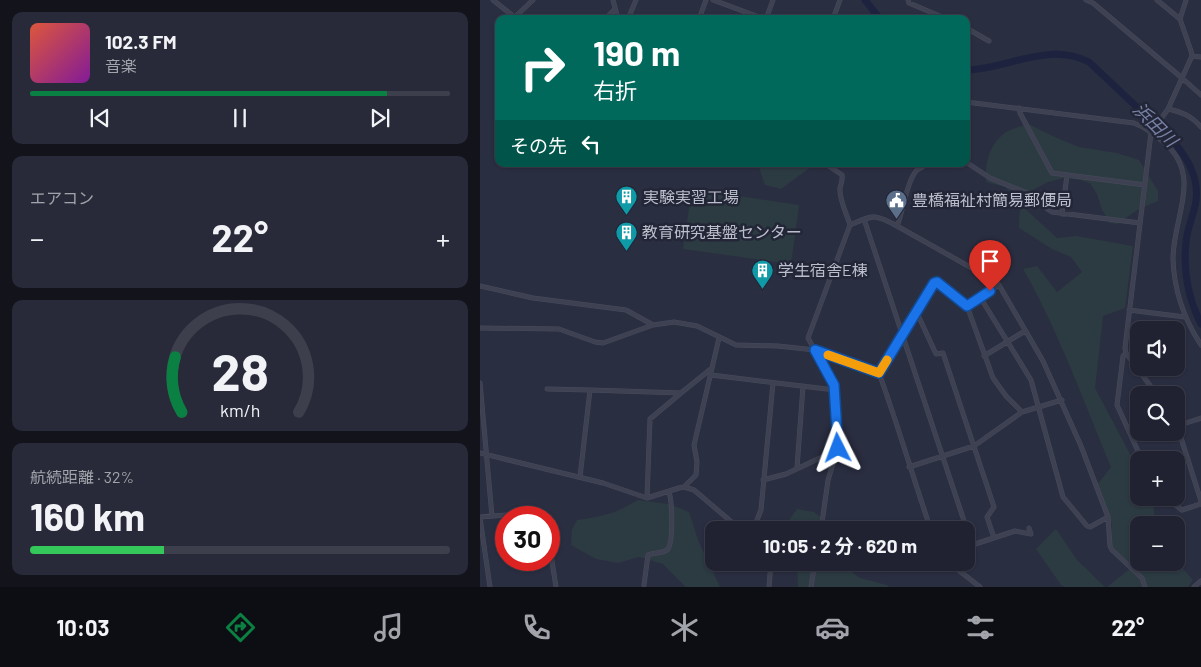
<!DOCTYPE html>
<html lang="ja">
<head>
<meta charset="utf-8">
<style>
  :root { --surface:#202231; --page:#282a39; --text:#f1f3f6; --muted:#a2a4ab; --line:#3d3f4d; --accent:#0b8043 }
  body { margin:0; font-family:Barlow,"Noto Sans JP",sans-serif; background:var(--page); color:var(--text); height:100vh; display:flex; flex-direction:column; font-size:19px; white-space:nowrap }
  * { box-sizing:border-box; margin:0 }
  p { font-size:16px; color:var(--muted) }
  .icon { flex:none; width:28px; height:28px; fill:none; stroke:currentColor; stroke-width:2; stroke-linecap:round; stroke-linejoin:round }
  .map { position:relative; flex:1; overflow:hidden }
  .drawer { display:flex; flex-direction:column; gap:12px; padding:12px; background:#12131b; width:480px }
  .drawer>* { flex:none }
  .hud { position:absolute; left:15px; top:15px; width:475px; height:152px; border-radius:10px; box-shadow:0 1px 4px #0004,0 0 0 1px var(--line); background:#00695c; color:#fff; overflow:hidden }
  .buttons { position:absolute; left:650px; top:321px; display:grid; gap:10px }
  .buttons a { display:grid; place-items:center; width:55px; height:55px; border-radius:10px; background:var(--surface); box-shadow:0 1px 4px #0004,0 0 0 1px var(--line); font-size:25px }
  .speed { position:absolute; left:15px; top:506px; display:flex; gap:10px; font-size:25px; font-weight:700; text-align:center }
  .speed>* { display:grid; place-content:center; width:65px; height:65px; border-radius:50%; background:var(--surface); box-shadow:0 1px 4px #0004,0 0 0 1px var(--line); line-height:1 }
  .speed .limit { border:8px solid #d22; background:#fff; color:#111 }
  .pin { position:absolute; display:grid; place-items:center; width:42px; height:42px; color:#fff; margin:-51px -21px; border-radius:50% 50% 50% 0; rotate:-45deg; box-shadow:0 0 5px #0007 }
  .pin .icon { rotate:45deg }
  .me { position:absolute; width:55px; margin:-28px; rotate:357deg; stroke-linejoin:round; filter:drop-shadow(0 0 4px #0008) }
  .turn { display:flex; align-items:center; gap:18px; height:105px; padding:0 15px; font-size:22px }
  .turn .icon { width:65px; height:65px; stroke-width:2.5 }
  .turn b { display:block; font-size:35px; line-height:42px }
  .then { display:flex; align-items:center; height:48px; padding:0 15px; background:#0003; gap:10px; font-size:19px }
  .big { font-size:38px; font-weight:700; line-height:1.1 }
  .drawer .card { flex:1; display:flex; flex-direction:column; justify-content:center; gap:8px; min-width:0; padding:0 18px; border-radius:10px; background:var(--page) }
  .drawer .dial { align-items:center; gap:0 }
  .dial svg { height:130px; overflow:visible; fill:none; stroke:var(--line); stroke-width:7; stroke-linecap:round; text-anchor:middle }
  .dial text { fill:var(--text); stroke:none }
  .song { display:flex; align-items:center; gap:15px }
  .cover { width:60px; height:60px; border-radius:8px; background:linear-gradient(135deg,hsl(10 70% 55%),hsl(290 70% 35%)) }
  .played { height:5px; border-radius:2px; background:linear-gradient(90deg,var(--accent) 85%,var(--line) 85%) }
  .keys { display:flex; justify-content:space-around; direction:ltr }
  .heat { display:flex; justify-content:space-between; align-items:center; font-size:28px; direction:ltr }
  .charge { height:8px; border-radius:4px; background:linear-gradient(90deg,#34c759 32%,var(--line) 0) }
  .trip { position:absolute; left:225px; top:521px; width:270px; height:50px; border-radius:10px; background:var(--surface); box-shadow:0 1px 4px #0004,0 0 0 1px var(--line); font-weight:700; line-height:50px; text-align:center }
  .dock { display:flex; height:80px; justify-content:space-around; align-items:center; background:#0d0e14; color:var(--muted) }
  .dock .icon { width:35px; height:35px }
  .dock .on { color:var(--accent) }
  .dock b { font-size:22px; color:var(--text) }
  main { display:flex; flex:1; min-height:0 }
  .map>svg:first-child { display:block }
</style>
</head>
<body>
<main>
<section class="drawer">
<div class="card">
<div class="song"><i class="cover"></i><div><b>102.3 FM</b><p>音楽</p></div></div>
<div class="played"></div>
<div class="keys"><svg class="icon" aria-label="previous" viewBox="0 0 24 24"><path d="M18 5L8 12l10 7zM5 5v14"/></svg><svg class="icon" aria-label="pause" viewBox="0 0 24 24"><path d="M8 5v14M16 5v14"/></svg><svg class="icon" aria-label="next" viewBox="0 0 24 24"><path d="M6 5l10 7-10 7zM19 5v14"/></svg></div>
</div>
<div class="card"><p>エアコン</p>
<div class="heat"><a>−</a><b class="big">22°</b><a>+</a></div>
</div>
<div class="card dial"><svg viewBox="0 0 100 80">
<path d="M14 69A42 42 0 1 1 86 69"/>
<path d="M14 69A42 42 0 0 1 10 35" stroke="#0b8043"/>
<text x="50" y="56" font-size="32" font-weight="700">28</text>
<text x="50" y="72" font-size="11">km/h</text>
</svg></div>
<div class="card"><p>航続距離 · 32%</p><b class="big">160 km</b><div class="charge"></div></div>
</section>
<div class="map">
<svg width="721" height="587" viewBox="0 0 721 587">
  <rect width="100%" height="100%" fill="#2a2e41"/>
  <path fill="#2c3a42" d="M548,124L577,138L599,147L637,153L659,160L678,191V201L659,209L637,224L630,223L622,210L617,194L610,183L600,180L584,178L568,182L536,199L525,187L506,182C505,164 508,148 522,135C528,129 540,127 548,124Z
    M278,164H335L301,189L285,185Z
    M212,189L319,205L311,264L203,249Z
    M540,204L577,238L596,236L653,246L645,308L623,316L615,388L659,471V498H673L675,525H659V562H696V561L713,580L708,587H627L651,568L631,547L632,525L617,485L631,467C603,400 579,332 543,269L557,266L577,292L602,272L591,257L572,249L539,228Z
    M158,500L189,504L209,512L218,540L240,587H206L183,564L159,557L138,563L116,559L91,545L92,530L97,520C125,516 134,514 158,500Z
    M317,509L334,512L357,530H309L307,523Z
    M576,529L597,560L625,587H585L581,585L556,549Z
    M317,563H360L380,578L407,585L409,587H318Z"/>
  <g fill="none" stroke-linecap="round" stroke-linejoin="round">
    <path stroke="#1d233f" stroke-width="7" d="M385,0L400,19
      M486,70C528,69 568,41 609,62L694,142C708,159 719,178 716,201C714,215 707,228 706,242C703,271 708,298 721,324"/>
    <defs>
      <path id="minor" d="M13,0L37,19
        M133,0L138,19
        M233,0L284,19
        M428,0L429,3L467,19
        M606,0L613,3L702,78L712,56L711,51L700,19L677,0
        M35,17L53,0
        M125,19L135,9
        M148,19L156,0
        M219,19L226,0
        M286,19L293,0
        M353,19L360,0
        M700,19L706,0
        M486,28L509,41
        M712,56L721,57
        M486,102L654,123C667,128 678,137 688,146C721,179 693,218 693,259C694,290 704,319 721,345
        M539,108L540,113L572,173L665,185
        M688,109C702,112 712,116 721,127
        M486,162L510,178L552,195L566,208L572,212L660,223
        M346,164L362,175C363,181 361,183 360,188C359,200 367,214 370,225
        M582,214L587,175
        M384,219L492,545
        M417,226L513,280L519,285L563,361L601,446L628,517L630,546L632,550L662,578L665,587
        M0,286L53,298L146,310L173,325L194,322L217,326L256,345L298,346L335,350L399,373C418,425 433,478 451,530
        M500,297L551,380L583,497L607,526L610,527L628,517
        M487,306L519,285
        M649,310L705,317
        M437,313L456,354L463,353L514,507L507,517L514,538
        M0,328L79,329L115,342L123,343L173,325
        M646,353L643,356L637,405L662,460
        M504,356L545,331
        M399,373L454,283L457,282L487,306L513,378L526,396L542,412
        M231,375L355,390
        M0,383L12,516
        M67,389L110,390
        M677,395L646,353L645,348L671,133L688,109L702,78L721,95
        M696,422L721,501
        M697,426L721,418
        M653,439L674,432
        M0,453L123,483L167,498L199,488L204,487L214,490L261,530
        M429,467L494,446L542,412L582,400
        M317,468L323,386
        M100,477L110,390L201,393L232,368L239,338
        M283,480L306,474L340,458L356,456
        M204,487L216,475L217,462L214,445L232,368
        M167,498L170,419L201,393
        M682,498L693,503L702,510L721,504
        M0,517L54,513L58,518
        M0,518L10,587
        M273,530L281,510L293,383
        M341,530L348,480L358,448L355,390L354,385L328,338L370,225C393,215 394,213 417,226C423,212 427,180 437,170C440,168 444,166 447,164
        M69,542L76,587
        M486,547L535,531L551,534L549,528
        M468,562L500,587
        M164,585L168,555C174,552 182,554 187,550C194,544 192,501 189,492
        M289,587L291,562
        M331,587L335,562
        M714,587L721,581"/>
    </defs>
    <use href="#minor" stroke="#484b5b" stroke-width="5"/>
    <use href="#minor" stroke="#3e4151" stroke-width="4"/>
  </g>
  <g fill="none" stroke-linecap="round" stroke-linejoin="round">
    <defs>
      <path id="route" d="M358,448L354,385L335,350L399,373L454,283L457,282L487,306L510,291"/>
    </defs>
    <use href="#route" stroke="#114b97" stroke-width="12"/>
    <use href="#route" stroke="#1a73e8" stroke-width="9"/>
    <path stroke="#f59e0b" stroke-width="9" d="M348,355L399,373L407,360"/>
  </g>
  <defs>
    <symbol id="building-pin" viewBox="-11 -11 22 30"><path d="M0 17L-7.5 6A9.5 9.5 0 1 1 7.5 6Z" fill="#0f9aa8" stroke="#232637"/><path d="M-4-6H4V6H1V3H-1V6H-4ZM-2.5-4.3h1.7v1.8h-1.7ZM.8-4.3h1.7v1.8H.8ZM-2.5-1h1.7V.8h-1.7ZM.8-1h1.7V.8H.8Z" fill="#fff"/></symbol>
    <symbol id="civic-pin" viewBox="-11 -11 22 30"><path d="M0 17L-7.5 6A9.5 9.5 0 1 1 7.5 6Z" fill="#5c6f8a" stroke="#232637"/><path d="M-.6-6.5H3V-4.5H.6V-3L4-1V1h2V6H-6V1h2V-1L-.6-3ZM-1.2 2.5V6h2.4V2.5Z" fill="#fff"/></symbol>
  </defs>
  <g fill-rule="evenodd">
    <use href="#building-pin" x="134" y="184" width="25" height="34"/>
    <use href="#civic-pin" x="404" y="188" width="25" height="34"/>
    <use href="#building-pin" x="134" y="220" width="25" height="34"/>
    <use href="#building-pin" x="270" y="258" width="25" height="34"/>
  </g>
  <g text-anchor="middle" stroke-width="5" stroke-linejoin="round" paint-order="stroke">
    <g font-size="16" fill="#bbbecb" stroke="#232637" text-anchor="start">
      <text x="163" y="203">実験実習工場</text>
      <text x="432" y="206">豊橋福祉村簡易郵便局</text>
      <text x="162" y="238">教育研究基盤センター</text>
      <text x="298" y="276">学生宿舎E棟</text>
    </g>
    <g font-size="18" font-style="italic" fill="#7881a6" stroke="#232637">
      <text transform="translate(675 125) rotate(45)" y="6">浜田川</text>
    </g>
  </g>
</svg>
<div class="buttons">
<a><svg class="icon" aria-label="sound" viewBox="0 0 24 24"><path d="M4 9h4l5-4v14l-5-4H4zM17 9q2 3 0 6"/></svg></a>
<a><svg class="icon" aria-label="search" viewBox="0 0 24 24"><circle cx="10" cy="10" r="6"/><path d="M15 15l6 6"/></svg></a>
<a>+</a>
<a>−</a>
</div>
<div class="speed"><div class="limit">30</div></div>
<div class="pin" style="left:510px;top:291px;background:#d93025"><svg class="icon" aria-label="arrive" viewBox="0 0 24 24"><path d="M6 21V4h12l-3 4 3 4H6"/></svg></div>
<svg class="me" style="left:358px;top:448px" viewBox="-20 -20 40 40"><path d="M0-17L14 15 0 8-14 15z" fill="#1a73e8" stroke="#fff" stroke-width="4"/></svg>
<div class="trip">10:05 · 2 分 · 620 m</div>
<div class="hud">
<div class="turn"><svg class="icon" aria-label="right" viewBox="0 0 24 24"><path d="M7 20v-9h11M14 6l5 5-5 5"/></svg><div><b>190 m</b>右折</div></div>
<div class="then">その先<svg class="icon" aria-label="left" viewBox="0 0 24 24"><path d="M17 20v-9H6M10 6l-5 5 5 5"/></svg></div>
</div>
</div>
</main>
<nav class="dock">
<b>10:03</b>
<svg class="icon on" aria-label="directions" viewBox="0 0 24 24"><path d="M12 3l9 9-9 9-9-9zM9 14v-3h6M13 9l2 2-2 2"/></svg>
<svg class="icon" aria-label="music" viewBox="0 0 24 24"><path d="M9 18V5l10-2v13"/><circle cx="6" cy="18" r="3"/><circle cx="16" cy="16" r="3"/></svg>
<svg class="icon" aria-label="phone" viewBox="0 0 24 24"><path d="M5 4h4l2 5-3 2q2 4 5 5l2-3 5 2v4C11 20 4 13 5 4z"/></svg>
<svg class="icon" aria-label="climate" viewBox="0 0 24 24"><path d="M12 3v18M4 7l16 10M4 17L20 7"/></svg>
<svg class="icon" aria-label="car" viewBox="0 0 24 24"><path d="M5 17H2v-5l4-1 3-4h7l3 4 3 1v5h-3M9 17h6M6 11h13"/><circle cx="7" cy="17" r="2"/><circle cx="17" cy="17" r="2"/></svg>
<svg class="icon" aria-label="filters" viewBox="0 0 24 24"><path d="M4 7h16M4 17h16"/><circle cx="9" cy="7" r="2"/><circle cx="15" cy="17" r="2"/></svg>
<b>22°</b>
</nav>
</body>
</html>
